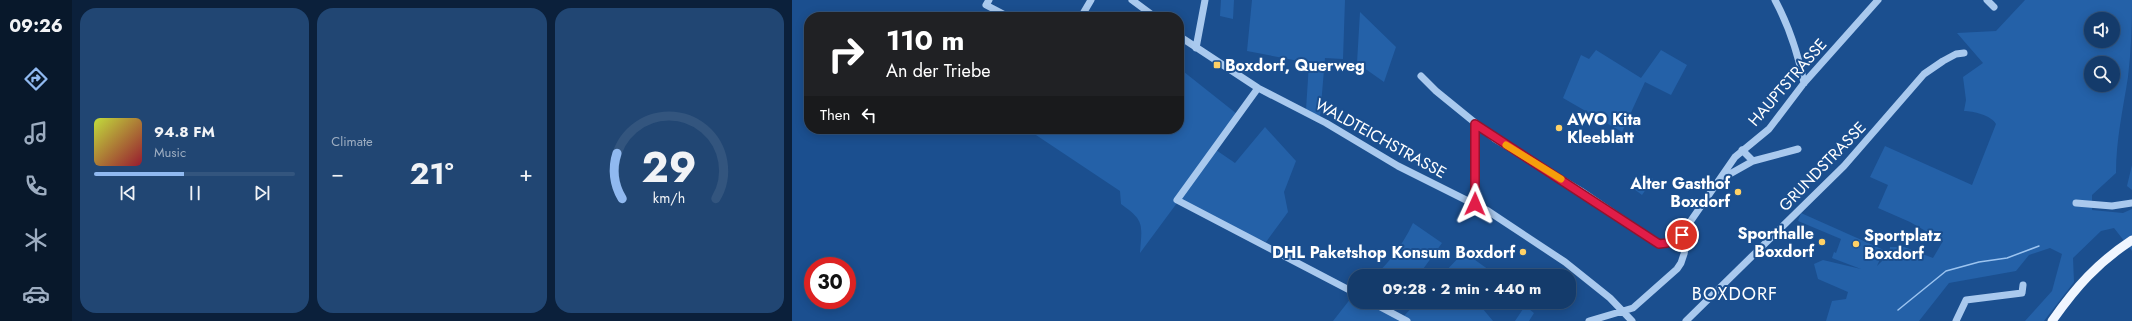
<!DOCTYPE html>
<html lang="en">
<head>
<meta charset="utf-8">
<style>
  :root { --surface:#143b6b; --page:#214673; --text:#f1f3f6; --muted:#9dadc1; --line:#33557e; --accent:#90b9f0 }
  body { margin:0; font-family:Jost,sans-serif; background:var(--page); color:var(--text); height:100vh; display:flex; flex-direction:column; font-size:15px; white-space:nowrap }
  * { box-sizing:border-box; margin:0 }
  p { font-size:13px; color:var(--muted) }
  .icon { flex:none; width:22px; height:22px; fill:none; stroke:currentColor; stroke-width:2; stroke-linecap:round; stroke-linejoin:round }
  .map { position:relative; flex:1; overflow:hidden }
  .sheet { display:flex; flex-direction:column; gap:8px; padding:8px; background:#0b203b; width:720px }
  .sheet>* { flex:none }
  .hud { position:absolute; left:12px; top:12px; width:380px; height:122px; border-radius:16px; box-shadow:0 2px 10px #0003,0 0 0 1px var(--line); background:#202124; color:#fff; overflow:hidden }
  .tools { position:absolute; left:1292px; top:12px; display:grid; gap:8px }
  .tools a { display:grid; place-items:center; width:36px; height:36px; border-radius:50%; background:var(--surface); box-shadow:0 2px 10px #0003,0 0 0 1px var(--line); font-size:20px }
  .speed { position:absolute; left:12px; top:257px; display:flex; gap:8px; font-size:20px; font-weight:700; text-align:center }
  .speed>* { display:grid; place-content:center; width:52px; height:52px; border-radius:50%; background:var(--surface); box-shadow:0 2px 10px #0003,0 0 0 1px var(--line); line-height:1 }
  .speed .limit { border:6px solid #d22; background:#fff; color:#111 }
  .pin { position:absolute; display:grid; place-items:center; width:34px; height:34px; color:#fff; margin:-17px; border:2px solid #fff; border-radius:50%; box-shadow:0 1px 4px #0007 }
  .me { position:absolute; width:44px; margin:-22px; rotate:1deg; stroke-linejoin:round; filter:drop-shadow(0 0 3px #0008) }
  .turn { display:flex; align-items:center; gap:14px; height:84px; padding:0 16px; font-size:18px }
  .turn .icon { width:52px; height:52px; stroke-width:2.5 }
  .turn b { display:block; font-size:28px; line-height:34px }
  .then { display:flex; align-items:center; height:38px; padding:0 16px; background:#0003; gap:8px; font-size:15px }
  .big { font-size:30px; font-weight:700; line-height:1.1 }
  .sheet .card { flex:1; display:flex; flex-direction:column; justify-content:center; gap:6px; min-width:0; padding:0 14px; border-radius:16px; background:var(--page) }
  .sheet .dial { align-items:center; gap:0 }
  .dial svg { height:104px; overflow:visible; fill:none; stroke:var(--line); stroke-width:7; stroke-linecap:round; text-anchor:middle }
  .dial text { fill:var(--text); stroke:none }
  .song { display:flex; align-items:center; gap:12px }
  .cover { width:48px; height:48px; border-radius:6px; background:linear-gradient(135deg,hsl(70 70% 55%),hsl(350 70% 35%)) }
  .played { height:4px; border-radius:2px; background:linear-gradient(90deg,var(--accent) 45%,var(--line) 45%) }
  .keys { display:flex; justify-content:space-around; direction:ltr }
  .heat { display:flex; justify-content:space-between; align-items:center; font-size:22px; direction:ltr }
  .sheet .tiles { flex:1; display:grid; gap:8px; grid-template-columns:repeat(3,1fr) }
  .trip { position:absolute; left:556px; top:269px; width:228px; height:40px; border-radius:16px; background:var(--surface); box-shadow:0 2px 10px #0003,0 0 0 1px var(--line); font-weight:700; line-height:40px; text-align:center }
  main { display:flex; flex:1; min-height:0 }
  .tab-bar { display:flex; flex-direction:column; width:72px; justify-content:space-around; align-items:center; background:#08182b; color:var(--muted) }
  .tab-bar .icon { width:28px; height:28px }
  .tab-bar .current { color:var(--accent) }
  .tab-bar b { font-size:18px; color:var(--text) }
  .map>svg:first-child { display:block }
</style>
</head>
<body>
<main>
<nav class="tab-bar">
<b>09:26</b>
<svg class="icon current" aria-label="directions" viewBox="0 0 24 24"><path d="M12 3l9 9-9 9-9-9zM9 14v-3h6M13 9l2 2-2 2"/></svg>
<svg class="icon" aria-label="music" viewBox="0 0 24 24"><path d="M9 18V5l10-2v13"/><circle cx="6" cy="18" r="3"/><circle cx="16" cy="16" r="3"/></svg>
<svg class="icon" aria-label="phone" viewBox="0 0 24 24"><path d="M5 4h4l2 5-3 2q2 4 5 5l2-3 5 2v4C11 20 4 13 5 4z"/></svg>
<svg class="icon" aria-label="climate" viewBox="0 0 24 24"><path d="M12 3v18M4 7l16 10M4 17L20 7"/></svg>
<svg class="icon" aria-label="car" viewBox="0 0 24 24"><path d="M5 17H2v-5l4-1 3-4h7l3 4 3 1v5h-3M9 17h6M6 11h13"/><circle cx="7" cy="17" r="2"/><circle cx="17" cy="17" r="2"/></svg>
</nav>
<section class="sheet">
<div class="tiles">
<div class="card">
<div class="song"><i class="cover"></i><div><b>94.8 FM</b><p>Music</p></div></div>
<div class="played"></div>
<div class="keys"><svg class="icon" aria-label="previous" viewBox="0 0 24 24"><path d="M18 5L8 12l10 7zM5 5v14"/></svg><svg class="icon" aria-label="pause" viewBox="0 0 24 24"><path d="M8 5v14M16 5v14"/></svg><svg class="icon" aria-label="next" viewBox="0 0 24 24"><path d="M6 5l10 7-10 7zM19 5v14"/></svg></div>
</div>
<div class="card"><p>Climate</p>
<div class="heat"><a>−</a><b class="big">21°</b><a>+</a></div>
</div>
<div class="card dial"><svg viewBox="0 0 100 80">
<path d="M14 69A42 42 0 1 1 86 69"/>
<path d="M14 69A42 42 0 0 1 10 34" stroke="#90b9f0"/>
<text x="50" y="56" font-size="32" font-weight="700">29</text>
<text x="50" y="72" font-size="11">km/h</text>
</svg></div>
</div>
</section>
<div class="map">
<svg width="1340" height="321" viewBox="0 0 1340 321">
  <rect width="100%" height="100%" fill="#1b4f8f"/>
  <path fill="#2461a8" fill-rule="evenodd" d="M429,0H442L441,19L428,16Z
    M460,0H553L551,59L533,58L528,117L514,110L517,63L455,51Z
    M1233,0H1340C1340,26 1339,52 1336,77C1331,109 1324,140 1324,173L1300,195V210L1331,213L1340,209V251L1322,228L1309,231L1281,258L1282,282L1252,321H1233L1260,291L1270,254L1258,248L1237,255L1224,271L1157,283L1127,321H1034L1040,301L1054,299L1056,292L1026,279L1022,264L1031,260L1069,269L1040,258L1042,252L1044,253L1049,239L1006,221L1009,213L1092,250L1085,266L1097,254L1098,247H1112L1141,258L1151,241L1118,222L1086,208L1096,185L1078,177L1093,146L1180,185L1204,124C1199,115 1181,111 1172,111L1174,100L1171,77L1191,63L1165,33L1204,31ZM1299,19H1321V41H1299ZM1299,63H1321V85H1299Z
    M568,12L604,47L592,82L565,63Z
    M804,50L849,78L869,50L895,65L879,95L853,82L830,132L771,98L789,55L797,59Z
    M387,68L445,114L424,150L443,163L473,127L504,161L492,192L496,212L474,242L385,203L348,253C350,224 353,221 329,204L328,191L235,129H387Z
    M1340,165V190L1335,186Z
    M851,173L861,179L850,195L842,189Z
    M621,223L650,243L626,276H582C599,261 611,244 621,223Z
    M672,252L697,270L692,276H649Z
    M563,293V302H607L600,311L611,317L625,302H685L701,321H541Z
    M733,306L742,313L737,321H723Z"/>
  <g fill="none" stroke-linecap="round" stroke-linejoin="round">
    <path stroke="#9cc4f0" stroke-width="1.5" d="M1106,310L1154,271L1187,262L1215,258L1247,246"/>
    <path stroke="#a9c9ee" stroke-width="7" d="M197,0L194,5L217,17
      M340,0L363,17
      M983,0C997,26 1006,54 1012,83
      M1195,0L1202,7
      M289,17L299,0
      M387,36L466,88L534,123L606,166L696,211L773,262L818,298L840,321
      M404,48L413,0
      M629,76L644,91L703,139L789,191L867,244C877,243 885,235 895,235
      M466,88L385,200L563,293
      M961,161L1006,149
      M929,179L961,161L950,150
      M1284,203L1320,206L1340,203
      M683,204V124
      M579,302L615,321
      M797,321L841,308L885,269L889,263L892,254L898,222L943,157L977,129L1012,83L1086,0
      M894,321L1052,166L1132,74L1151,61L1164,54L1172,53
      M1164,321L1174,300L1230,293L1231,285"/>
    <path stroke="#f0f6ff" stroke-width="9" d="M1260,321C1284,287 1305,263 1340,240"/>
  </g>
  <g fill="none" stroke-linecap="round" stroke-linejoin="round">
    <defs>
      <path id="route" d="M683,204V124L867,244L875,243L890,235"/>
    </defs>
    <use href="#route" stroke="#92132f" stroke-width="10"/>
    <use href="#route" stroke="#e11d48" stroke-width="7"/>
    <path stroke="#f59e0b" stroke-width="7" d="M714,145L769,179"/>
  </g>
  <g fill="#ffd166" stroke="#1b4f8f" stroke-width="1.5">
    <rect x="421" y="61" width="8" height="8" rx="2"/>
    <circle cx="767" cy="128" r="4"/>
    <circle cx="946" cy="192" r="4"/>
    <circle cx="1030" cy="242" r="4"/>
    <circle cx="1064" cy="244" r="4"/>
    <circle cx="731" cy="252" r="4"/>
  </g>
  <g text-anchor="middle" stroke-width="4" stroke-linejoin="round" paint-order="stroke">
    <g font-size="16" font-weight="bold" fill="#fff" stroke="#1b4f8f" text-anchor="start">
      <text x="433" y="71">Boxdorf, Querweg</text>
      <text x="775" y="125">AWO Kita<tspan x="775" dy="18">Kleeblatt</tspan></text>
      <text x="938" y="189" text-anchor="end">Alter Gasthof<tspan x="938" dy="18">Boxdorf</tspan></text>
      <text x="1022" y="239" text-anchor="end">Sporthalle<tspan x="1022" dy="18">Boxdorf</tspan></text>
      <text x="1072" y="241">Sportplatz<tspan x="1072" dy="18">Boxdorf</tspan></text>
      <text x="723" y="258" text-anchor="end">DHL Paketshop Konsum Boxdorf</text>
    </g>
    <g font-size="16" fill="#fff" stroke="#1b4f8f">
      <text transform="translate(995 82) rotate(-49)" y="6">HAUPTSTRASSE</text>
      <text transform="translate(589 138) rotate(29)" y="6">WALDTEICHSTRASSE</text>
      <text transform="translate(1030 166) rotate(-46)" y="6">GRUNDSTRASSE</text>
    </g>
    <g font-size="18" letter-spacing="1" fill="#fff" stroke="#1b4f8f">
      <text x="943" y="300">BOXDORF</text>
    </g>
  </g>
</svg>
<div class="tools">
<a><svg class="icon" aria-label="sound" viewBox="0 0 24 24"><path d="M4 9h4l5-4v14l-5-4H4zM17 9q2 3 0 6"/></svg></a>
<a><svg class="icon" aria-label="search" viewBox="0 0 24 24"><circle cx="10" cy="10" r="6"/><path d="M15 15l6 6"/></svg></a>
</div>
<div class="speed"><div class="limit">30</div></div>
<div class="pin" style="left:890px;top:235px;background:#d93025"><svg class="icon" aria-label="arrive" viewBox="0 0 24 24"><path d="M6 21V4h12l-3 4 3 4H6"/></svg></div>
<svg class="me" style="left:683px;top:204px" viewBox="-20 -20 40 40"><path d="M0-17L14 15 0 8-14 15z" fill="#e11d48" stroke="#fff" stroke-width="4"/></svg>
<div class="trip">09:28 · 2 min · 440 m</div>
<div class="hud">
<div class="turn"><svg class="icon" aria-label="right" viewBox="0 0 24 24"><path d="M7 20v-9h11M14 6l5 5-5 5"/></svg><div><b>110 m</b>An der Triebe</div></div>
<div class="then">Then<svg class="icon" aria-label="left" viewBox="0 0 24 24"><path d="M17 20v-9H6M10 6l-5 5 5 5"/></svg></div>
</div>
</div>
</main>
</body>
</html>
